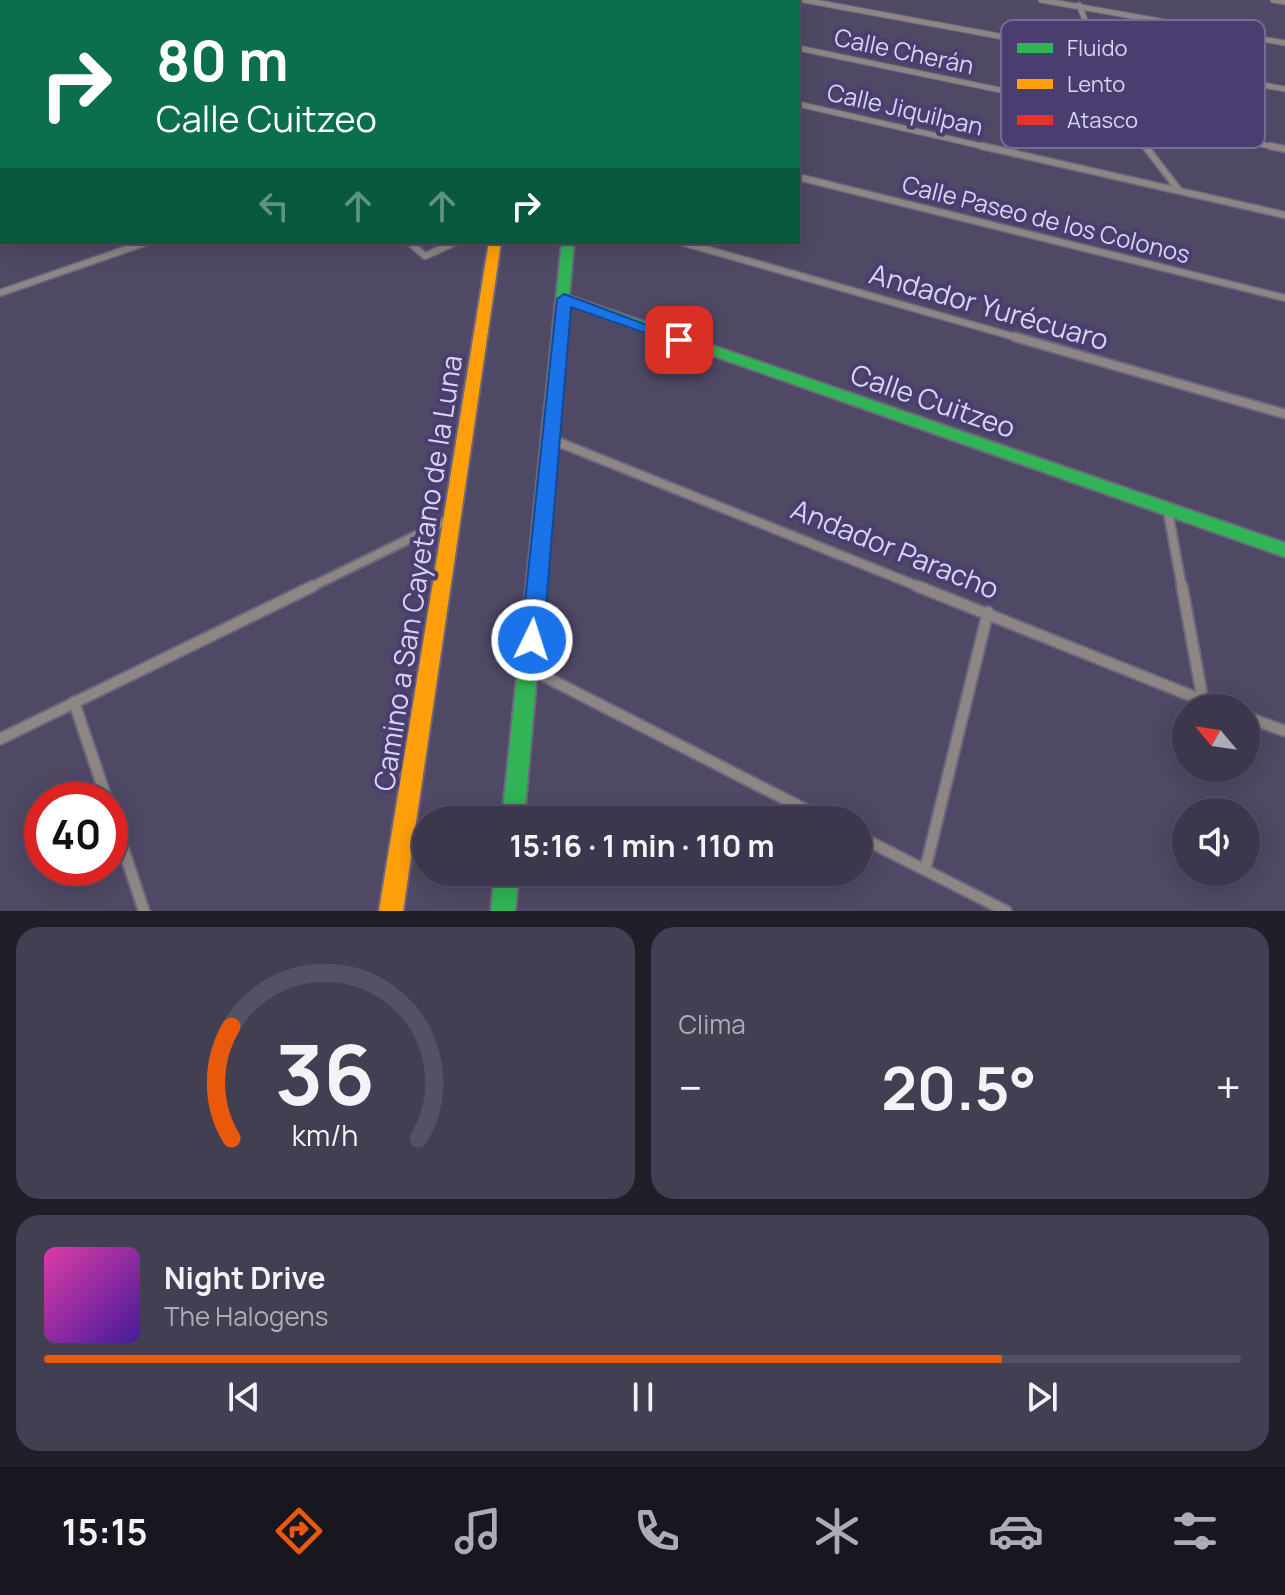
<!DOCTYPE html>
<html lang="es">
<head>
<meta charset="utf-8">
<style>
  :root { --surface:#3c374c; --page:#433f53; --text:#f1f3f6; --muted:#acacb5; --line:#555164; --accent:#ea580c }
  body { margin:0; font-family:Manrope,sans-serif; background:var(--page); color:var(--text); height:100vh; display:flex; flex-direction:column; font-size:30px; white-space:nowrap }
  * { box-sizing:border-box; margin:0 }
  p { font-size:26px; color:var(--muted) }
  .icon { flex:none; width:44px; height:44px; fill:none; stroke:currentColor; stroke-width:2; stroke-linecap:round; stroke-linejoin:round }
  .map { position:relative; height:911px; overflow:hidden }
  .sheet { display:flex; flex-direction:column; gap:16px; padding:16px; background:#211e2a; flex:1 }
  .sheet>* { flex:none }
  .hud { position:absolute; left:0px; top:0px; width:800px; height:244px; box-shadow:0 4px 20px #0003,0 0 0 2px var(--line); background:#0b6e4f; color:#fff; overflow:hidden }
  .needle { width:52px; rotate:299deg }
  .tools { position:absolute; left:1172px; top:694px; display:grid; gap:16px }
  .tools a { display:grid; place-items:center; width:88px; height:88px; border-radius:50%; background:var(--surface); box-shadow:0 4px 20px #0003,0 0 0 2px var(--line); font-size:40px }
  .speed { position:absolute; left:24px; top:782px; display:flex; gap:16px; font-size:40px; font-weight:700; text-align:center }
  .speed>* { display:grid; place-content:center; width:104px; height:104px; border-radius:50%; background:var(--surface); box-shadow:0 4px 20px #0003,0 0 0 2px var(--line); line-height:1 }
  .speed .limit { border:12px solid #d22; background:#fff; color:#111 }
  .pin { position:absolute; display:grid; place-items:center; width:68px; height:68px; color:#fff; margin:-34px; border-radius:16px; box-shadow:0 4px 12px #0006 }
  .me { position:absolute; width:88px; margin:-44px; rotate:4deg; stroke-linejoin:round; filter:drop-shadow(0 0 6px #0008) }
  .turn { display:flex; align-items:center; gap:28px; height:168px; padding:0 24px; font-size:36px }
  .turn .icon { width:104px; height:104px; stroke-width:2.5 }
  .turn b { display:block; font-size:56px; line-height:68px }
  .lanes { display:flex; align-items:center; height:76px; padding:0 24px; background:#0003; justify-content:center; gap:40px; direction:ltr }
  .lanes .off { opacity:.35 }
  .big { font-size:60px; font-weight:700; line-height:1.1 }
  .sheet .card { flex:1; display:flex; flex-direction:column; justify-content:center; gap:12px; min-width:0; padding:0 28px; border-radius:24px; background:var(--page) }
  .sheet .dial { align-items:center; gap:0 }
  .dial svg { height:208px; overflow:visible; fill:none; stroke:var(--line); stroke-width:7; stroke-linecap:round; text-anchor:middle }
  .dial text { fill:var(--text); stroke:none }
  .song { display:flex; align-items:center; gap:24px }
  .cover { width:96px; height:96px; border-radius:12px; background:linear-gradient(135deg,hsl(320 70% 55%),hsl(260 70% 35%)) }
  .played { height:8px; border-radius:4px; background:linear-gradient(90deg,var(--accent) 80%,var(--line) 80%) }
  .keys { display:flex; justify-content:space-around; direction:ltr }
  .heat { display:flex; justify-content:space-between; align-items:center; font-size:44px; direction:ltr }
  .sheet .tiles { flex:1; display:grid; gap:16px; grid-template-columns:1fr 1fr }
  .card:last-child { grid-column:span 2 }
  .trip { position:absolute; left:412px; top:806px; width:460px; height:80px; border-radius:40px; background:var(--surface); box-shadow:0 4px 20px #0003,0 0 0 2px var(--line); font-weight:700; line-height:80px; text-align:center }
  .tab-bar { display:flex; height:128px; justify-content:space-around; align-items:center; background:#18161e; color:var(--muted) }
  .tab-bar .icon { width:56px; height:56px }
  .tab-bar .on { color:var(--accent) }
  .tab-bar b { font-size:36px; color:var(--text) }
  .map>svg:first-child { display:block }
</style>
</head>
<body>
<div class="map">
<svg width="1285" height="911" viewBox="0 0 1285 911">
  <rect width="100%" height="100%" fill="#504965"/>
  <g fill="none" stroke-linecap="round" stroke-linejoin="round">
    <defs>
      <path id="street-far3" d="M804,0L1285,89
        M1041,0L1285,43
        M1273,0L1285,2
        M47,2L50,0
        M143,2L163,0
        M350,2L358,0
        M1079,5L1108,78L1147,148
        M798,48L1279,148
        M798,104L990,148"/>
      <path id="street-far2" d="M982,146L1285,215
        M1145,146L1178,189
        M1270,146L1285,149
        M798,177L1285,298
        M409,242L425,256L456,242
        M681,242L1022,339
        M0,293L147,242"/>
      <path id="street-far1" d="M1015,337L1285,414
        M548,438L922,588
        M1168,512L1182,588
        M309,588L452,518"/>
      <path id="street" d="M917,586L1222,708
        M1182,586L1203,701
        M530,669L826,820
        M74,702L107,800
        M1246,717L1285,731
        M0,739L313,586
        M110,809L144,911
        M858,836L1006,911
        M925,870L988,612"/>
      <path id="fast" d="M562,242H574L569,296L1285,543V557L569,305L524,820H502Z
        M495,872H519L515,911H491Z"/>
      <path id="slow" d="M489,242H501L403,911H379Z"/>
      <path id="jam" d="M573,0H581V2H573Z"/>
    </defs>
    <use href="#street-far3" stroke="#6c677f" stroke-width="7"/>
    <use href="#street-far2" stroke="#6c677f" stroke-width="9"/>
    <use href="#street-far1" stroke="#6c677f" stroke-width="12"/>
    <use href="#street" stroke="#6c677f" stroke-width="14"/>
    <use href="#fast" stroke="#6c677f" stroke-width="4"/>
    <use href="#slow" stroke="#6c677f" stroke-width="4"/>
    <use href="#jam" stroke="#6c677f" stroke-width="4"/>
    <use href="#street-far3" stroke="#8e8585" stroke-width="5"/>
    <use href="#street-far2" stroke="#8e8585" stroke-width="6"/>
    <use href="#street-far1" stroke="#8e8585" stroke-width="8"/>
    <use href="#street" stroke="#8e8585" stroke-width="10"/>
    <use href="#fast" fill="#30b455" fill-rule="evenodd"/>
    <use href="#slow" fill="#ff9f0a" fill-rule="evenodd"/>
    <use href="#jam" fill="#e5322d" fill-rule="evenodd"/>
  </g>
  <path fill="#1a73e8" stroke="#114b97" stroke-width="2" d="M564,294L687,340L685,343H674L571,307L543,640L540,647L532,650L524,647L521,640L557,299Z"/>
  <g text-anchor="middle" stroke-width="8" stroke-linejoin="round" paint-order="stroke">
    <g font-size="24" fill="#d8d3f1" stroke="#4a3e70">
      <text transform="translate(904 52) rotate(12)" y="8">Calle Cherán</text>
      <text transform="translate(905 110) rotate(13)" y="8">Calle Jiquilpan</text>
      <text transform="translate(1046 220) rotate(14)" y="8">Calle Paseo de los Colonos</text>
    </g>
    <g font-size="28" fill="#d8d3f1" stroke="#4a3e70">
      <text transform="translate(989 307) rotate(16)" y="10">Andador Yurécuaro</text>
      <text transform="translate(933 401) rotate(19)" y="10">Calle Cuitzeo</text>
      <text transform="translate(895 549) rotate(22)" y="10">Andador Paracho</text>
      <text transform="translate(418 573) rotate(-81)" y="10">Camino a San Cayetano de la Luna</text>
    </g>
  </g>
  <rect x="1001" y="20" width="264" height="128" rx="12" fill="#4a3e70" stroke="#756b97" stroke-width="2"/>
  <rect x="1017" y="43" width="36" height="10" fill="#30b455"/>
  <rect x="1017" y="79" width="36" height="10" fill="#ff9f0a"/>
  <rect x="1017" y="115" width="36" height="10" fill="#e5322d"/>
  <g font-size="22" fill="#d8d3f1">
    <text x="1067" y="56">Fluido</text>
    <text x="1067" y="92">Lento</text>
    <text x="1067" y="128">Atasco</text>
  </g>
</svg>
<div class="tools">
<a><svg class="needle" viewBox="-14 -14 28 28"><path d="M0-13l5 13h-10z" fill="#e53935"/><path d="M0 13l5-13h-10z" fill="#acacb5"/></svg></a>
<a><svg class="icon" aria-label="sound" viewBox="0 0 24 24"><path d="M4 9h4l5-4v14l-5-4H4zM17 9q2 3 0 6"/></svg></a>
</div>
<div class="speed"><div class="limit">40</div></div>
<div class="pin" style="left:679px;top:340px;background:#d93025"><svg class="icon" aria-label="arrive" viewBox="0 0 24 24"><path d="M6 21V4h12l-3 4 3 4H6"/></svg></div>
<svg class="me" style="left:532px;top:640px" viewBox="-20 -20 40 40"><circle r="17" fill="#1a73e8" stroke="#fff" stroke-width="3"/><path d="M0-11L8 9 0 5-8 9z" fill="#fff"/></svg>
<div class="trip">15:16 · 1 min · 110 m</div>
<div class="hud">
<div class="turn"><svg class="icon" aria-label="right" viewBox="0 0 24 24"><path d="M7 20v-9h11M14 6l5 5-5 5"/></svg><div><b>80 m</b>Calle Cuitzeo</div></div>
<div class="lanes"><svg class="icon off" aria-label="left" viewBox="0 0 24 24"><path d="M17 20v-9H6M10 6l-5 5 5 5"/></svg><svg class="icon off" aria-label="ahead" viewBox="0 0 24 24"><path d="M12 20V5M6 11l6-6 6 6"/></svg><svg class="icon off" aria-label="ahead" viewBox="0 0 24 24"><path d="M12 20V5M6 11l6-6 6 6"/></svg><svg class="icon" aria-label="right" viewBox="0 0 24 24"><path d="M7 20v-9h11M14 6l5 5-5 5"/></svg></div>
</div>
</div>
<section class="sheet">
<div class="tiles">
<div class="card dial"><svg viewBox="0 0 100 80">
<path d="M14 69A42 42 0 1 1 86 69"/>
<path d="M14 69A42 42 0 0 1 14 26" stroke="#ea580c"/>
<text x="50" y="56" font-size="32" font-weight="700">36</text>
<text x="50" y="72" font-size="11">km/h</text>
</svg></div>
<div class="card"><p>Clima</p>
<div class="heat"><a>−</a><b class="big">20.5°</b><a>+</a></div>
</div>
<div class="card">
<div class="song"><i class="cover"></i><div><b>Night Drive</b><p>The Halogens</p></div></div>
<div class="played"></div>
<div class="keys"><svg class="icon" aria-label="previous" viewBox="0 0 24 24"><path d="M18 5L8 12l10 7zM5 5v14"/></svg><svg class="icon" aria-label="pause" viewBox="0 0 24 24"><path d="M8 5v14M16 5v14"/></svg><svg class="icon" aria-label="next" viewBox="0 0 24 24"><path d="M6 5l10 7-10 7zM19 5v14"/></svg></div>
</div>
</div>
</section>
<nav class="tab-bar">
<b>15:15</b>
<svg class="icon on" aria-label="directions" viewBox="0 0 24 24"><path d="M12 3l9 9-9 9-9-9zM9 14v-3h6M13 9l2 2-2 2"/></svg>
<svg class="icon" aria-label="music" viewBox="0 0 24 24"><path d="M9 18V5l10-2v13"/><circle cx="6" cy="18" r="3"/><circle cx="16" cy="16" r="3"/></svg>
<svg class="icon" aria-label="phone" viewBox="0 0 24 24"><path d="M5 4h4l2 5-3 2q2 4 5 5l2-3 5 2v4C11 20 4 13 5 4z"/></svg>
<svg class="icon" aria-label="climate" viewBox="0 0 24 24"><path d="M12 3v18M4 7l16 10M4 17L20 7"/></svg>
<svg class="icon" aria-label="car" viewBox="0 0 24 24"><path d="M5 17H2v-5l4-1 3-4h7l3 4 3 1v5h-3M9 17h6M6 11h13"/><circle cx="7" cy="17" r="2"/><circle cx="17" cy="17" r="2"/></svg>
<svg class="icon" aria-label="filters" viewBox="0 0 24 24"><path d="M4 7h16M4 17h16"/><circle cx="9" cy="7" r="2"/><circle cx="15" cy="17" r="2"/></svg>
</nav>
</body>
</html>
